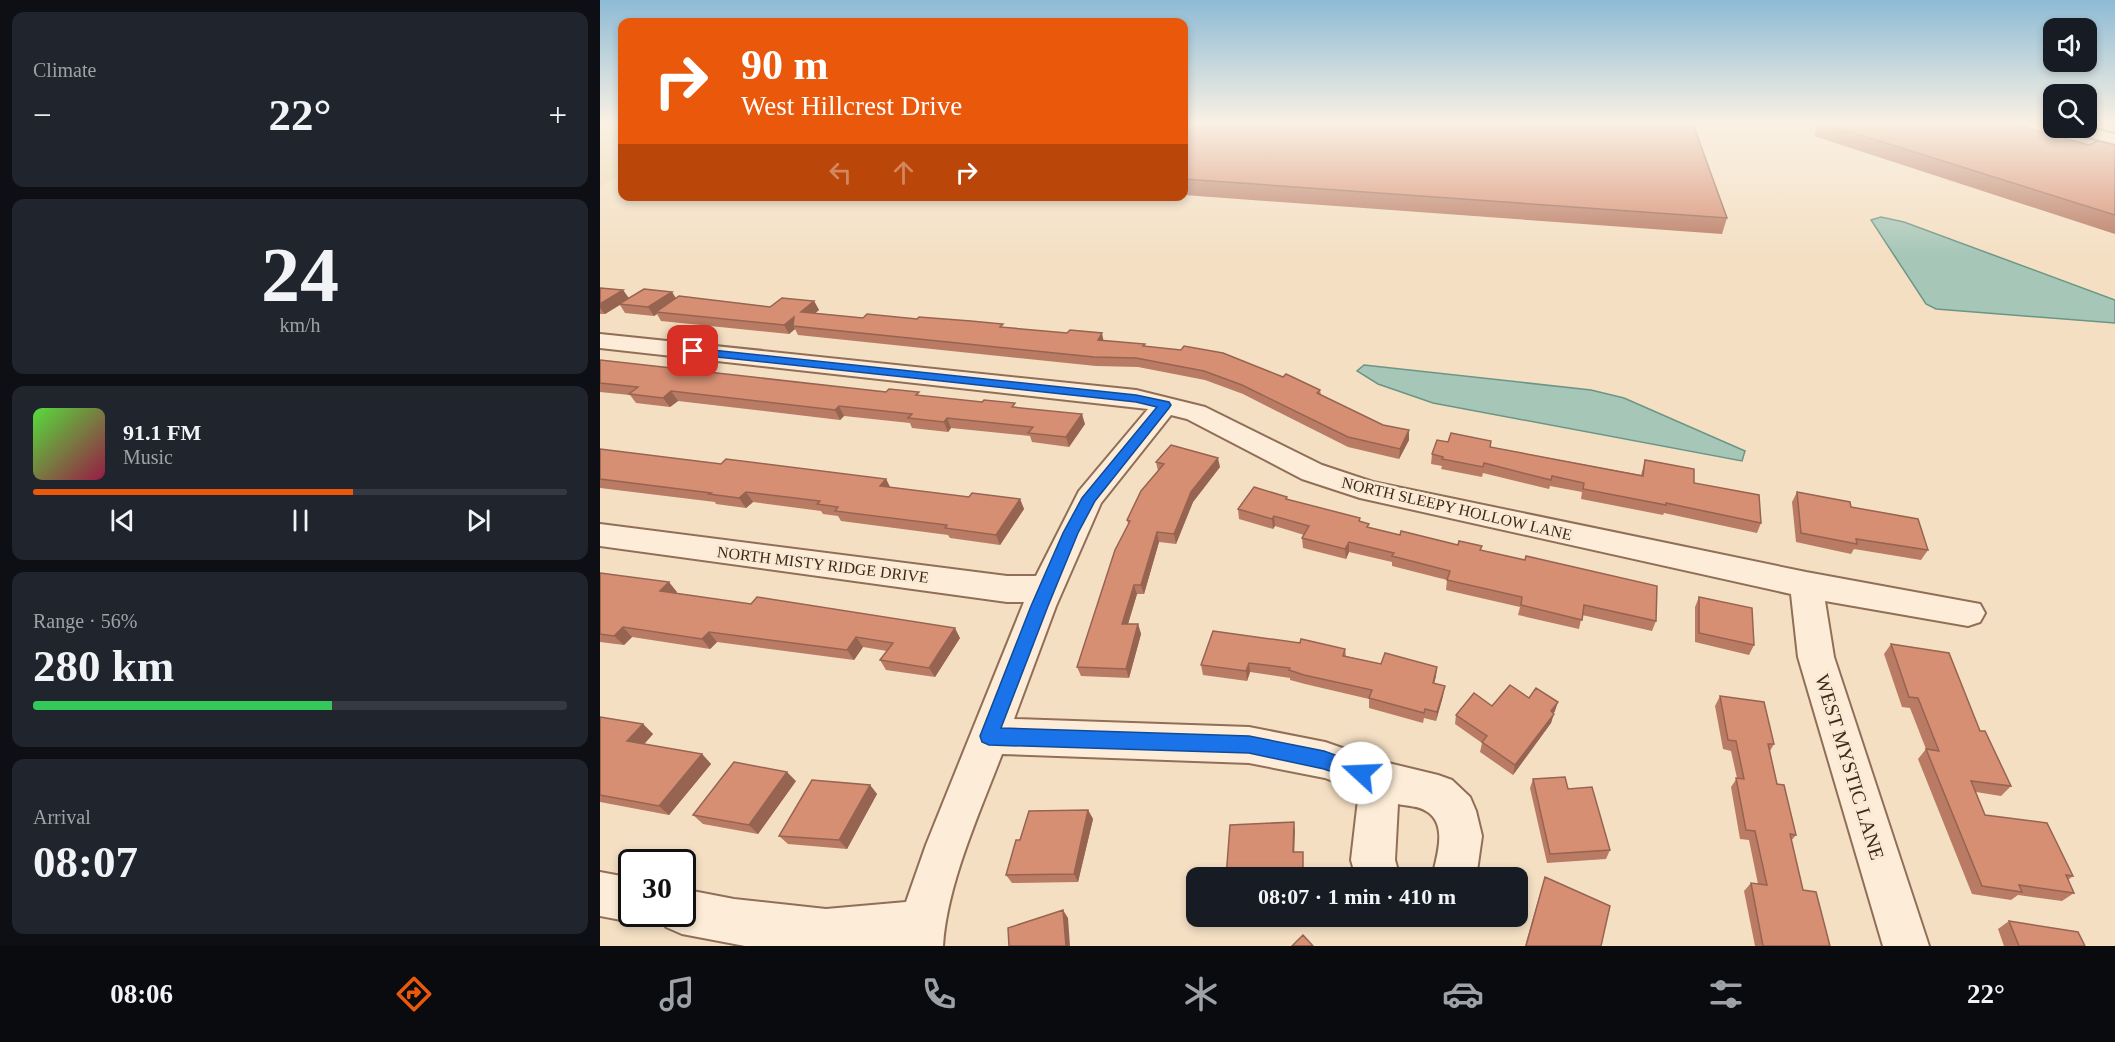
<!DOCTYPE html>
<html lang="en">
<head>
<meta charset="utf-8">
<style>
  :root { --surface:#171b24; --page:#20242c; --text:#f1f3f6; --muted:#9ea1a6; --line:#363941; --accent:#ea580c }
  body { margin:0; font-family:Georgia,serif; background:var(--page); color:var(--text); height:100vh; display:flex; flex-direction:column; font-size:22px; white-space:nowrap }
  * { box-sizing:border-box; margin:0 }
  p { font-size:20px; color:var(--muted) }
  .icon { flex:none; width:33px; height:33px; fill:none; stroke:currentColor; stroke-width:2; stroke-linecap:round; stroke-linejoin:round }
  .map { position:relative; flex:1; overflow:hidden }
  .panel { display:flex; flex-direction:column; gap:12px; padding:12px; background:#0d0f14; width:600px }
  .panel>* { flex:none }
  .hud { position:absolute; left:18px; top:18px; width:570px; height:183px; border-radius:12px; box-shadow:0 3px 9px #0003; background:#ea580c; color:#fff; overflow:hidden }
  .fabs { position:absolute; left:1443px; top:18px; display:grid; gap:12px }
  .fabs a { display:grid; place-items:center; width:54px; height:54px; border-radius:12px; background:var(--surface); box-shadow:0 3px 9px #0003; font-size:30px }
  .speed { position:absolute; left:18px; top:849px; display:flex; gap:12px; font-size:30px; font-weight:700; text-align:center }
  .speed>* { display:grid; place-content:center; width:78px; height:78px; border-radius:50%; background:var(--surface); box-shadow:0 3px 9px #0003; line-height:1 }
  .speed .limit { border:3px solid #111; border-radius:9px; background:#fff; color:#111 }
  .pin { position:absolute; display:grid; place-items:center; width:51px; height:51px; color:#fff; margin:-26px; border-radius:12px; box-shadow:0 3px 9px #0006 }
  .me { position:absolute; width:66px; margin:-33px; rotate:290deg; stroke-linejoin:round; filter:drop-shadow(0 0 4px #0008) }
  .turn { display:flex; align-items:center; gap:21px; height:126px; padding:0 24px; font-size:27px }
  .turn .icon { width:78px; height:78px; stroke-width:2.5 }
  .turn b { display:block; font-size:42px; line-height:51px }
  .lanes { display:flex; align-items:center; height:57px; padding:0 24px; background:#0003; justify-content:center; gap:30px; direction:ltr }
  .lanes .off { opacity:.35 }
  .big { font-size:45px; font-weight:700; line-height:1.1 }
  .panel .tile { flex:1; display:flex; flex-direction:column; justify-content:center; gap:9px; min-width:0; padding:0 21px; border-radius:12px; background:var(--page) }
  .panel .dial { align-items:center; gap:0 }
  .dial b { font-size:78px; line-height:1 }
  .song { display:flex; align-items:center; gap:18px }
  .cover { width:72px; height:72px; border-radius:9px; background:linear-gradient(135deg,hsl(110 70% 55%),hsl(340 70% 35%)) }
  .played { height:6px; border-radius:3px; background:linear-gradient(90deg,var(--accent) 60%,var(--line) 60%) }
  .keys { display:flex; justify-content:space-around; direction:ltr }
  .heat { display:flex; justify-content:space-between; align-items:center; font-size:33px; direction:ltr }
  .charge { height:9px; border-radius:4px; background:linear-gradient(90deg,#34c759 56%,var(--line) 0) }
  .trip { position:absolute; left:586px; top:867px; width:342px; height:60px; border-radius:12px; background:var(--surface); box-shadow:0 3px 9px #0003; font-weight:700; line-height:60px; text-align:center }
  .dock { display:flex; height:96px; justify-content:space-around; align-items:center; background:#090b0e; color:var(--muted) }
  .dock .icon { width:42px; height:42px }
  .dock .active { color:var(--accent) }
  .dock b { font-size:27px; color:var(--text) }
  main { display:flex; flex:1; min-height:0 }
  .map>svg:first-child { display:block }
</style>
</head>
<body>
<main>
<section class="panel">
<div class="tile"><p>Climate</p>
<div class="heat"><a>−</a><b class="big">22°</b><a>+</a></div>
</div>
<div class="tile dial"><b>24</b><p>km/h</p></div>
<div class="tile">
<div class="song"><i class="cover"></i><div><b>91.1 FM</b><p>Music</p></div></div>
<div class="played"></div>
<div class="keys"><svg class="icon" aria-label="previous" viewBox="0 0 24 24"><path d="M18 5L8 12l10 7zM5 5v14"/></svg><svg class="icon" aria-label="pause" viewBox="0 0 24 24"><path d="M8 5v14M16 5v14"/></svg><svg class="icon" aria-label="next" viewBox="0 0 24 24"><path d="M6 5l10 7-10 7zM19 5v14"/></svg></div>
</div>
<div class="tile"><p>Range · 56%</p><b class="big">280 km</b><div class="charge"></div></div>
<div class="tile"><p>Arrival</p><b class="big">08:07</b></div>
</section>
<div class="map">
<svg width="1515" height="946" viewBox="0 0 1515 946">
  <rect width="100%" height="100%" fill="#f4dfc3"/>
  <path fill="#ebd9af" d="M0,124H22V175L0,186Z"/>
  <path fill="#a6c6b8" stroke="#6b9685" stroke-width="1.5" d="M1281,217L1304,222L1515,300V323L1336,309L1326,304L1271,220Z
    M764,365L991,390L1024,398L1145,451L1142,461L833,403L778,384L757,371Z"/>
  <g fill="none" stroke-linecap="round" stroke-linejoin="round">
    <defs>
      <path id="minor" d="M1486,127L1515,134V144L1466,131L1463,128Z
        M0,334L536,390L605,407L722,465L773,482L1206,572L1380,604L1385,613L1380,622L1368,626L1225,601L1234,657L1329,946H1283L1198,657L1191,594L760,498L702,479L587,419L571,415L501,503L456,606L414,719L649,727L725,742L780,761L838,775L852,780L870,797L876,811L882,836L876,878H832C836,858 849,824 826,811C819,806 807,806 798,804L795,860L800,878H756L751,860L759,791L725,778L649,763L402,754C380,812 347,884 343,946H145L82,934L66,927L60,914H82V889L134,899L226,909L306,902L326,845L424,602H407L0,546V524L407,576H436L479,491L548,409L0,348Z
        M0,872L32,878V914H49L48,916L32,922L0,916Z"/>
    </defs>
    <use href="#minor" stroke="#916e57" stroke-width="4"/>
    <use href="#minor" fill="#fdedd8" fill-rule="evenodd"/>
  </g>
  <path fill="#b97b64" d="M584,124L1127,218L1122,234L584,195Z
    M1218,124H1413L1489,145H1515V234L1214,136Z
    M0,288L23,290L29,298H76L170,307L214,301L219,310L215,313L263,318L404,327L545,346L683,377L720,390L721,395L783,425L809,430V440L799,459L748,447L643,394L605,380L538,367L496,366L198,335L195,329L189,334L61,321L57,314L54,316L25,313L20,305L5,314H0Z
    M0,360L417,407L485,424L469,447L432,442L430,436L351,428L348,432L312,428L310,423L244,416L240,420L78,401L70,407L36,403L30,395L0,392Z
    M891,441V447L1041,475L1045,460L1094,483L1161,523L1157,533L1064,513L1063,515L981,499L982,492L950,486L949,489L883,473L882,477L841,469L842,466L831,464L832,454L848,442Z
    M0,449L121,464L286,479L290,487L369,497L420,499L424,509L400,545L350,538L348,535L241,521L238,516L223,514L221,511L153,502L146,508L116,504L115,502L0,488Z
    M556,462L620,467L593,502L576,544L559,542L544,594H537L528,624H538L541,634L529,678L481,676L477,667L528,524L527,520L558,471Z
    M1197,492L1251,507L1328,550L1321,560L1254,549L1251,554L1196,542L1192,502Z
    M688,500L760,522L769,528L800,535L881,550L1056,621L1052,631L982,615L979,629L918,615L920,607L846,590L847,580L792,566V562L749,552L746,559L703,548L702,538L704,535L675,526L673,529L639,519L638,509Z
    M0,573L77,592L76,593L360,638L335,677L286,670L280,660L287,651L263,647L254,660L117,642L110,649L32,637L24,645L0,642Z
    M1099,597L1154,645L1149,655L1095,642V607Z
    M1291,644L1380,731L1411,786L1401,796L1376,792L1385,815L1473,876L1468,880L1474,893L1462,901L1418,895L1411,900L1372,894L1318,759L1326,749L1310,708L1302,707L1284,654Z
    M745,649L746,656L836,676L834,683L843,696L836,721L824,718L823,723L769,708V699L705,684L690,680V678L650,672L647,681L603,675L601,665Z
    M1120,696L1174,744L1170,751L1177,784L1196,835L1191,841L1203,890L1230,946H1155L1144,891L1151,883L1158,884L1149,840L1140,839L1131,787L1137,778L1131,751L1123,749L1115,706Z
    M929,698L955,711L953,714L951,723L913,775L880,752L882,743L855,724L856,715Z
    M0,717L43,724L53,734L44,744L102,754L111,764L69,815L0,802Z
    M933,779L968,789L1010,850L1006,859L947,863L930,788Z
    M196,781L158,834L103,824L93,815Z
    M270,785L277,794L247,849L188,844L179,836Z
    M488,810L493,819L478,882L412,883L406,875Z
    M945,877L1001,946H925L941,890Z
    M1409,921L1485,946H1404L1398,929Z"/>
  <path fill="#966451" d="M23,290L29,299L5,314L0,308V304Z
    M72,292L78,301L56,312L57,314L54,316L48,307Z
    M214,301L219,310L206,321L201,312Z
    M194,317L193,326L195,329L189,334L184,325Z
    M502,333L504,343L498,340Z
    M71,391L78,401L70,407L63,398Z
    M239,406L244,416L240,420L235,410Z
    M482,414L485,424L469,447L466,437Z
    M347,418L351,428L348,432L344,422Z
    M809,430V440L799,459L800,449Z
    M618,458L620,467L593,502L576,544L574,534L591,492Z
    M286,479L291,489L280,486Z
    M146,492L153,502L146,508L139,498Z
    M420,499L424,509L400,545L396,535Z
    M674,516L675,526L673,529L672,519Z
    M557,532L559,542L544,594L541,585Z
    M749,542V552L746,559L745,549Z
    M69,582L77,592L68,601L60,591Z
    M534,585L537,594L525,634L522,624Z
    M538,624L541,634L529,678L526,669Z
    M23,627L32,637L24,645L14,636Z
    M355,628L360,638L335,677L329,668Z
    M109,632L117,642L110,649L102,639Z
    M256,637L263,647L254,660L247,650Z
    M649,663L650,672L647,681L646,671Z
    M837,667L836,676L832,692L833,683Z
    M845,686L843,696L836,721L837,712Z
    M958,702L955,711L948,721L951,711Z
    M954,714L951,723L913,775L915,765Z
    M43,724L53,734L38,751L27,741Z
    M102,754L111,764L69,815L59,806Z
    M187,772L196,781L158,834L149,825Z
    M270,785L277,794L247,849L239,840Z
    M488,810L493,819L478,882L474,874Z
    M694,822L695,831L694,861L693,852Z
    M463,910L468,918L470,946H466Z"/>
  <path fill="#d78f74" stroke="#966451" stroke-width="1.5" d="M584,124H1093L1127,218L584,179Z
    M1225,124H1413L1489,145L1497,141L1515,145V215Z
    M0,288L23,290L0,304Z
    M44,289L72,292L48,307L19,304Z
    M79,296L170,307L182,298L214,301L201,312L263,318L267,314L317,319L319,317L371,321L403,324L400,327L467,333L470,330L502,333L498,340L545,344L543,346L581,350L584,346L623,353L683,377L686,374L720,390L717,393L783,425L809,430L800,449L748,437L642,385L604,371L536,358L494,357L193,326L194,317L184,325L56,312Z
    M0,360L286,392L289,389L319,392L316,395L382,402L384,400L415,403L412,407L482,414L466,437L428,433L433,427L347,418L344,422L308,418L312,414L239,406L235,410L71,391L63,398L29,394L38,387L0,383Z
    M851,433L891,441L890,447L1043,476L1045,460L1094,469V483L1159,495L1161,523L1066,503V505L983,489L984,483L952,476L951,480L884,463L883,467L842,459L843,457L832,454L837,440L848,442Z
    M571,445L618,458L591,492L574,534L557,532L541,585H534L522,624H538L526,669L477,667L515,550L530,521L527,520L541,491L564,464L556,462Z
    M0,449L121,464L126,459L286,479L280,486L369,497L372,493L420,499L396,535L345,528L347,525L235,511L238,507L217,504L220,501L146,492L139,498L109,494L111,493L0,479Z
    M654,487L687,497L686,499L760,518L759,521L769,524L767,527L800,535L801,531L858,545L859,541L882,546L880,550L925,560L926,556L1057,586L1056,621L984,605L982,620L921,605L922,597L847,580L850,571L792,556L794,553L749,542L745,549L702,538L709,526L674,516L672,519L638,509Z
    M1197,492L1250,502L1251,507L1318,519L1328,550L1256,539L1257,544L1201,533Z
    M0,573L69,582L60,591L151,604L157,597L355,628L329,668L280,660L293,643L256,637L247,650L109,632L102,639L23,627L14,636L0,634Z
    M1099,597L1152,608L1154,645L1099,633Z
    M613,631L700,643L701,639L745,649L743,656L781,664L785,653L837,667L833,683L845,686L837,712L825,709L824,713L769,698L772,690L704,675L689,670L690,668L649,663L646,671L601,665Z
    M1291,644L1349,653L1380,731H1385L1411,786L1371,781L1385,815L1447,823L1473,876L1466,875L1474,893L1419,885L1422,892L1382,886L1326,749L1339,751L1318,698L1309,697Z
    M910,685L929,698L936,688L958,702L951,711L954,714L915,765L882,742L887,736L856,715L874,693L892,706Z
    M1120,696L1164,702L1174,744H1168L1177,784L1184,785L1196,835L1190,834L1203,890L1216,892L1230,946H1163L1151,883L1167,885L1155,831L1146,830L1136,778L1144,779L1136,741L1128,740Z
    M0,717L43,724L27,741L102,754L59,806L0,795Z
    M134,762L187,772L149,825L93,815Z
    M965,777L968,789L992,787L1010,850L950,854L933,779Z
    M212,780L270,785L239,840L179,836Z
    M488,810L474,874L406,875L416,840H420L429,811Z
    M694,822L693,852H703V878H626L630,825Z
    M945,877L1010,906L1001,946H926Z
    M463,910L466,946H409L408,928Z
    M1409,921L1478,932L1485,946H1419Z
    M703,935L713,946H692Z"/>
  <linearGradient id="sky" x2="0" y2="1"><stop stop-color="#8dbbd5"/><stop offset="0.48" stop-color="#faf1e4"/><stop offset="1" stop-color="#faf1e4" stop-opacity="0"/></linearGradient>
  <rect width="1515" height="256" fill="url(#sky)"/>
  <path fill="#1a73e8" stroke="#114b97" stroke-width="1.5" d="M93,348L536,395L569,402L571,405L569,408L495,501L478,533L448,606L401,728L649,736L724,751L768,767L771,773L768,780L761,782L724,769L649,753L389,745L382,742L380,736L431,606L463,533L482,498L557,407L536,402L89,354L87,351Z"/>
  <g text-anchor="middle" stroke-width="6" stroke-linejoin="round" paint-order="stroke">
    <g font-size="16" fill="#3f291d" stroke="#faead4">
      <text transform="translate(857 508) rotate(13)" y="6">NORTH SLEEPY HOLLOW LANE</text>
      <text transform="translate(223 564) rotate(7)" y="6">NORTH MISTY RIDGE DRIVE</text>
    </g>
    <g font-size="20" fill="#3f291d" stroke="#faead4">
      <text transform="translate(1250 767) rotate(73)" y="7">WEST MYSTIC LANE</text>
    </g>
  </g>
</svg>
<div class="fabs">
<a><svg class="icon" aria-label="sound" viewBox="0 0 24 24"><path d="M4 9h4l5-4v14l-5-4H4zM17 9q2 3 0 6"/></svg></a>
<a><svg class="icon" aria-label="search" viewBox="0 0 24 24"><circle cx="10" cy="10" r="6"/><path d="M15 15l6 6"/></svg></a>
</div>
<div class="speed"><div class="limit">30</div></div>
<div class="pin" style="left:93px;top:351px;background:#d93025"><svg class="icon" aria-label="arrive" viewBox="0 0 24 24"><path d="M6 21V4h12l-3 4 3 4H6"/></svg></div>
<svg class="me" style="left:761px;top:773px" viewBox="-20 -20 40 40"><circle r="19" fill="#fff"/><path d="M0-13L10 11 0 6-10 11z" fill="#1a73e8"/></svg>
<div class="trip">08:07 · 1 min · 410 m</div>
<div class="hud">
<div class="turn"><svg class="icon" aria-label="right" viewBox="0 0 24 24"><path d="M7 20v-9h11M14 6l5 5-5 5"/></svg><div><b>90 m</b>West Hillcrest Drive</div></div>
<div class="lanes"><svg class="icon off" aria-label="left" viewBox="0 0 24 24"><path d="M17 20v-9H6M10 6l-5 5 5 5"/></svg><svg class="icon off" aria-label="ahead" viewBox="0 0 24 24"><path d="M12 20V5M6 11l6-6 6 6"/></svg><svg class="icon" aria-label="right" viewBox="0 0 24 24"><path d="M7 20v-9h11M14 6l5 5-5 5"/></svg></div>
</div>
</div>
</main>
<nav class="dock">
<b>08:06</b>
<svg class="icon active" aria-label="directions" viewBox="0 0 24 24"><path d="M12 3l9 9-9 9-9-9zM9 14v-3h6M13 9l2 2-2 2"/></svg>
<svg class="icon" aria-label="music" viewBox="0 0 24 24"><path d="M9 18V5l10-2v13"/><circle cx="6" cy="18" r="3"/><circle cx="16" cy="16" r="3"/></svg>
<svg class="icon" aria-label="phone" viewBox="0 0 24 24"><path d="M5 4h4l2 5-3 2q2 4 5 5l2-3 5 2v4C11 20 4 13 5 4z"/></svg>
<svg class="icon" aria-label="climate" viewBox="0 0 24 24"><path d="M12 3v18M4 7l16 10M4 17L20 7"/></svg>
<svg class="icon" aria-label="car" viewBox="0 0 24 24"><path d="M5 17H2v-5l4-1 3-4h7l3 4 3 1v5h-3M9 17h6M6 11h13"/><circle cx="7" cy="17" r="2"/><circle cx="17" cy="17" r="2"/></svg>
<svg class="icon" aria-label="filters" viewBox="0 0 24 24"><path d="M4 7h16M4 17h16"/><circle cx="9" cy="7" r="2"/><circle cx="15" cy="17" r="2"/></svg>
<b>22°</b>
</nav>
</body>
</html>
